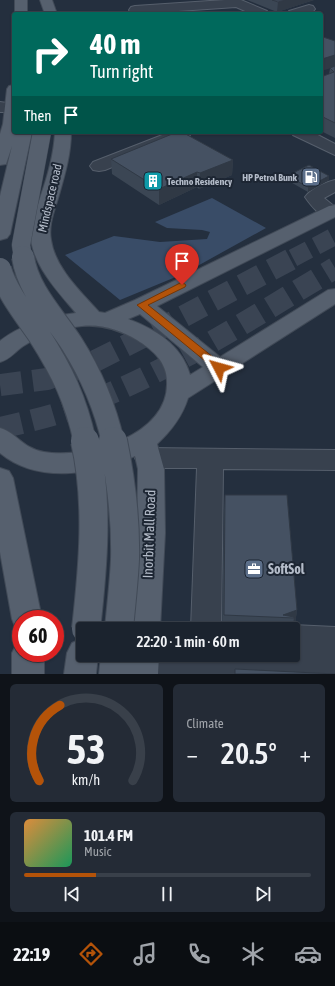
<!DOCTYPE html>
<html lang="en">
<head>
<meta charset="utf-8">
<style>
  :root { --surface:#1b232e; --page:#242b36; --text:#f1f3f6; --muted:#a0a4aa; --line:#39404a; --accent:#b45309 }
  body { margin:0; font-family:"Asap Condensed",sans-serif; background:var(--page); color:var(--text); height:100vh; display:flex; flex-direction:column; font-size:15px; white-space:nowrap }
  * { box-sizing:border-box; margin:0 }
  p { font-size:13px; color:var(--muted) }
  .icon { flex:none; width:22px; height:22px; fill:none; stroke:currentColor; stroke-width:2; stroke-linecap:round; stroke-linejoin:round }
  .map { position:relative; height:674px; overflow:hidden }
  .sheet { display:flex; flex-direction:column; gap:10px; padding:10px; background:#0f1319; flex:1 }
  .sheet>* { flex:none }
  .banner { position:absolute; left:12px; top:12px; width:311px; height:122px; border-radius:4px; box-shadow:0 1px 3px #0004,0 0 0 1px var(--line); background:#00695c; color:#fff; overflow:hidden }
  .speed { position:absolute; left:12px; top:610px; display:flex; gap:8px; font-size:20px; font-weight:700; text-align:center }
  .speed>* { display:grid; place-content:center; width:52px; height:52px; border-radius:50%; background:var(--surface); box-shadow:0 1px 3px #0004,0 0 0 1px var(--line); line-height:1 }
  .speed .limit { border:6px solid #d22; background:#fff; color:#111 }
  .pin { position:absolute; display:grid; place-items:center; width:34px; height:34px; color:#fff; margin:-41px -17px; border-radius:50% 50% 50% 0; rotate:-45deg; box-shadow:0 0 4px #0007 }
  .pin .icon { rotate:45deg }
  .me { position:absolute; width:44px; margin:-22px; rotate:309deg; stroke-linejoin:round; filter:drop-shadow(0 0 3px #0008) }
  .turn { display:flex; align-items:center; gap:14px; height:84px; padding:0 12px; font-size:18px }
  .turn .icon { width:52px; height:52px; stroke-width:2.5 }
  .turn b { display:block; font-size:28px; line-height:34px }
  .then { display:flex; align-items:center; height:38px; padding:0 12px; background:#0003; gap:8px; font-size:15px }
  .big { font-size:30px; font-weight:600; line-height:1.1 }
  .sheet .tile { flex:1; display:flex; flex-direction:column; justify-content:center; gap:6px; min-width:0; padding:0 14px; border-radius:6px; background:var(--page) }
  .sheet .dial { align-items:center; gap:0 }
  .dial svg { height:104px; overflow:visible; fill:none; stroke:var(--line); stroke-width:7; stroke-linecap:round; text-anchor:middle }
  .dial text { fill:var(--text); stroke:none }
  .song { display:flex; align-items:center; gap:12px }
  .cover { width:48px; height:48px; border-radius:6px; background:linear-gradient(135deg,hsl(30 70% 55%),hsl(150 70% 35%)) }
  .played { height:4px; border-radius:2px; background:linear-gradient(90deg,var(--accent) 25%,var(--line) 25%) }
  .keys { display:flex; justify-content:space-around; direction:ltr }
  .heat { display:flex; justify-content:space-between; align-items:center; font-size:22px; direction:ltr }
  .sheet .tiles { flex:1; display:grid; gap:10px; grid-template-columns:1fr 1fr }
  .tile:last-child { grid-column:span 2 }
  .trip { position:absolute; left:76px; top:622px; width:224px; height:40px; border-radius:4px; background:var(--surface); box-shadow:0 1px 3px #0004,0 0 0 1px var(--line); font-weight:600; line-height:40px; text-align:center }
  .dock { display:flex; height:64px; justify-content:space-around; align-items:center; background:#0b0e12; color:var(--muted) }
  .dock .icon { width:28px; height:28px }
  .dock .on { color:var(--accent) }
  .dock b { font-size:18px; color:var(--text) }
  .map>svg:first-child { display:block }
</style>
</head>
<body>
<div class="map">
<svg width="335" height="674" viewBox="0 0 335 674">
  <rect width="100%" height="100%" fill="#242f3e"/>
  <path fill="#394c67" d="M212,198L266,228L183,274L120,300L65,255L114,236L160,242L207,239L210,232L202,230L167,228L155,222Z"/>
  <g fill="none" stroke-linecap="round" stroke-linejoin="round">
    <path stroke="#3a4453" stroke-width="18" stroke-dasharray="18 8" stroke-linecap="butt" d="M293,258L335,236"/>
    <path stroke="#3a4453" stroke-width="22" stroke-dasharray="22 11" stroke-linecap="butt" d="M0,385L47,379L87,365L167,325L295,257
      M0,428C31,421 61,414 90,402C177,367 255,316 335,268"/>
    <defs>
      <path id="minor" d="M225,0H241L267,11L269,14H252L236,7L135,14L131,13L129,10L131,7L135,6Z
        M309,5L313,6L315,9C310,17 295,14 287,14L289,11Z
        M0,102L14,104V112H0Z
        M170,132H192L190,135L105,170L99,171L93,170L90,166L93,162Z
        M291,132H312L335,144V155L293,135Z
        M335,180V192L324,198L335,207V217C322,220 312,207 305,197C311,189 325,182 335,180Z
        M148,448L335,450V470L223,469L221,629H191L197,468H148L139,465L135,458L139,451Z
        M293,625L335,627V674H143L132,669L127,659L129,655H293V629H282Z"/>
      <path id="major" d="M15,0H27V14H15Z
        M40,0H52L57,14H45Z
        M14,85V132H32L10,234L7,238L0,240V196L12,146L6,164L0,165V134L3,124L7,89L9,86Z
        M55,132H71C71,154 65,174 59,195C55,209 48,225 51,240C55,268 81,292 99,312L105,313L135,300L329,206L335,205V217L157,306L220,357L328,290L335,289V304L188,398C182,417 171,431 157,444L164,469L165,533L160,629H130L137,533L138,469L135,456C94,475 37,484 0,453V428C17,433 22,448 44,452C87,459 169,436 167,382C167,362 153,350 137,340C120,330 102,324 82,326C62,328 42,334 25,345C15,351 11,359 0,362V341C20,325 50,316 76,313C59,293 35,268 31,240C29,225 37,209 41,195C48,175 54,154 55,132ZM140,314L203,367L190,375C182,345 155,329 128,319Z
        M0,468L9,471L13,478L42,619H21V630L16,629L12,619L0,552Z
        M83,638V655H98L96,674H64L67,653L72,643Z
        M21,641V653H44V674H12V653L17,643Z
        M101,655H159L158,674H99Z"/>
    </defs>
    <use href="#minor" stroke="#565f6c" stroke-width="2"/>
    <use href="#major" stroke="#414a57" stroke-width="2"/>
    <use href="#minor" fill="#38414e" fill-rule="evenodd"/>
    <use href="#major" fill="#56606e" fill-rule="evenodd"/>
    <defs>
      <path id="major-bridge-far2" d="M23,258L21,245L42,132"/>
      <path id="major-bridge-far1" d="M23,257C28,291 54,316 72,344C91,374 105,407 113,442
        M0,269C6,291 26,316 39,335C62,371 76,400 85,442"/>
      <path id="major-bridge" d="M85,441C99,502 93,567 86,629
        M113,441C121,480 126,519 125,559C124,582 121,606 119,629"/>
    </defs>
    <use href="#major-bridge-far2" stroke="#414a57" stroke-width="19" stroke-linecap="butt"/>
    <use href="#major-bridge-far1" stroke="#414a57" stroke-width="24" stroke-linecap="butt"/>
    <use href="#major-bridge" stroke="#414a57" stroke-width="30" stroke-linecap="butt"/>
    <use href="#major-bridge-far2" stroke="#56606e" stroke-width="18"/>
    <use href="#major-bridge-far1" stroke="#56606e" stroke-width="22"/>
    <use href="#major-bridge" stroke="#56606e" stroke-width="28"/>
  </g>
  <path fill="#3b4654" d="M247,0H314L277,12Z
    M335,41V138L321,131V77L329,74Z
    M111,159L233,160L232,175L199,189L197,187L159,205L112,174Z
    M287,176L329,180L308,192L287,180Z
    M225,495L297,610L295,624H293L292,629H222L224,509Z"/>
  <path fill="#303945" d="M286,0H314L277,12L278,2Z
    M335,55V67L321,71V65L322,59Z
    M233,160L232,175L199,189L200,173Z
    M197,172V187L159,205V189Z
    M329,176V180L308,192V187Z
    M297,610L295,624H293L294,618L283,615Z"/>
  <path fill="#455162" stroke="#303945" d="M272,0H286L278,2Z
    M323,37L335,41V55L322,59L321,64V38Z
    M335,66V123L321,116V77L334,72L330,68Z
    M177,132H182L233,160L200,173L197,172L159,189L111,159Z
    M309,165L329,176L308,187L287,176Z
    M225,495H287L297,610L283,615L294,617V618L224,615Z
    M235,669L335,674H235Z"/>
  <path fill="#b45309" stroke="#753606" d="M182,282L186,285L185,287L148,305L223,365L224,368L223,370H216L137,305Z"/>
  <defs>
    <symbol id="fuel-square" viewBox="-11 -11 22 22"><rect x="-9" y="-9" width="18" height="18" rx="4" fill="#5c6f8a" stroke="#1d2633"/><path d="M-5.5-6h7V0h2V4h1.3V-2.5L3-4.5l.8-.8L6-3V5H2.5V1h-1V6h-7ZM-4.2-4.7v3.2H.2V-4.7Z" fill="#fff"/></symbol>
    <symbol id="building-square" viewBox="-11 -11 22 22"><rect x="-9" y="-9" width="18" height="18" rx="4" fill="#0f9aa8" stroke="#1d2633"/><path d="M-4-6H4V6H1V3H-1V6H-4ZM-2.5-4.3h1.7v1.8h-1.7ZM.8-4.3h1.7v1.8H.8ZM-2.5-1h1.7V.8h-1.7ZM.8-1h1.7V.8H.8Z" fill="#fff"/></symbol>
    <symbol id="office-square" viewBox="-11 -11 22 22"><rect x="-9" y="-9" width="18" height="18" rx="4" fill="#5c6f8a" stroke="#1d2633"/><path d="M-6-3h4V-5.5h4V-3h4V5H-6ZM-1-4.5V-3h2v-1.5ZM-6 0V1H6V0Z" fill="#fff"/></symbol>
  </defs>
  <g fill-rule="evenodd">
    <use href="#fuel-square" x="300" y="166" width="22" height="22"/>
    <use href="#building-square" x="142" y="170" width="22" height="22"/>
    <use href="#office-square" x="243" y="558" width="22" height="22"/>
  </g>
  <g text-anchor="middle" stroke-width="4" stroke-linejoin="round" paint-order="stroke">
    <g font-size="10" font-weight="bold" fill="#b4bcc9" stroke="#1d2633" text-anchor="end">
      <text x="297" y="181">HP Petrol Bunk</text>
      <text x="167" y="185" text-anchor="start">Techno Residency</text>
    </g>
    <g font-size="12" fill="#b4bcc9" stroke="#1d2633">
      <text transform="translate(50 198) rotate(-77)" y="4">Mindspace road</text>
    </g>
    <g font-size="14" fill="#b4bcc9" stroke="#1d2633">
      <text transform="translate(149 534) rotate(-88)" y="5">Inorbit Mall Road</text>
    </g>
    <g font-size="14" font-weight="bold" fill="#b4bcc9" stroke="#1d2633" text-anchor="start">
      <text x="268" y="574">SoftSol</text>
    </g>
  </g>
</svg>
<div class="speed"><div class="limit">60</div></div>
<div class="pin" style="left:182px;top:285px;background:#d93025"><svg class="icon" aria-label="arrive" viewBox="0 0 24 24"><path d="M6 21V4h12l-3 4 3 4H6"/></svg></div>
<svg class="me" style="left:219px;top:368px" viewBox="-20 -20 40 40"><path d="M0-17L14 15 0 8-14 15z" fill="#b45309" stroke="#fff" stroke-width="4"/></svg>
<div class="trip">22:20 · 1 min · 60 m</div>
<div class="banner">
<div class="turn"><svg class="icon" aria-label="right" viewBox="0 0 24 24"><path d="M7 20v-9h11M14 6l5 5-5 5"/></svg><div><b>40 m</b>Turn right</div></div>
<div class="then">Then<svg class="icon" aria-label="arrive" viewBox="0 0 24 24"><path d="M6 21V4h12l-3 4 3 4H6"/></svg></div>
</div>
</div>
<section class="sheet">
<div class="tiles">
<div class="tile dial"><svg viewBox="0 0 100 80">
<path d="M14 69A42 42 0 1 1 86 69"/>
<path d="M14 69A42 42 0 0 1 30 11" stroke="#b45309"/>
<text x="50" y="56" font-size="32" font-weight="700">53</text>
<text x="50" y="72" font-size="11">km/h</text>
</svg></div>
<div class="tile"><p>Climate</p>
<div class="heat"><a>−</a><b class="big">20.5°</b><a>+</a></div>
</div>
<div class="tile">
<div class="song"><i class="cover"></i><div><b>101.4 FM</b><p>Music</p></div></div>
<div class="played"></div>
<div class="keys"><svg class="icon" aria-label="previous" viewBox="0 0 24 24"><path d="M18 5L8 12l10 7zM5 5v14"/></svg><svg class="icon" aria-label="pause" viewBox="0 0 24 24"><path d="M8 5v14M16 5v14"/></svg><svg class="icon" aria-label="next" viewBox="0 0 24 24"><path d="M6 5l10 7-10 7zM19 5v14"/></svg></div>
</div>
</div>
</section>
<nav class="dock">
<b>22:19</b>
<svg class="icon on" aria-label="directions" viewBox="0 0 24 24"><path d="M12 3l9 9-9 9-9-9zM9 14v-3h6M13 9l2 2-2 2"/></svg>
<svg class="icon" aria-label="music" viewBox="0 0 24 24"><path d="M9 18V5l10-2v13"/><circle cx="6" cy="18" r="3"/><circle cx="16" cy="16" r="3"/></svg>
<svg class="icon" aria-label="phone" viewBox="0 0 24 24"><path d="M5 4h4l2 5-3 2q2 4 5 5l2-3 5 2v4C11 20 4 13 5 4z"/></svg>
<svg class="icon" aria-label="climate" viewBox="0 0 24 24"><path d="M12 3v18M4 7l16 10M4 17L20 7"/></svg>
<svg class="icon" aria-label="car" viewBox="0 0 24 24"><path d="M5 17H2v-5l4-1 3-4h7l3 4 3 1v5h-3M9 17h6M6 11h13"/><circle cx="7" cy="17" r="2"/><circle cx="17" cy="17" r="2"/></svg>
</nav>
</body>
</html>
